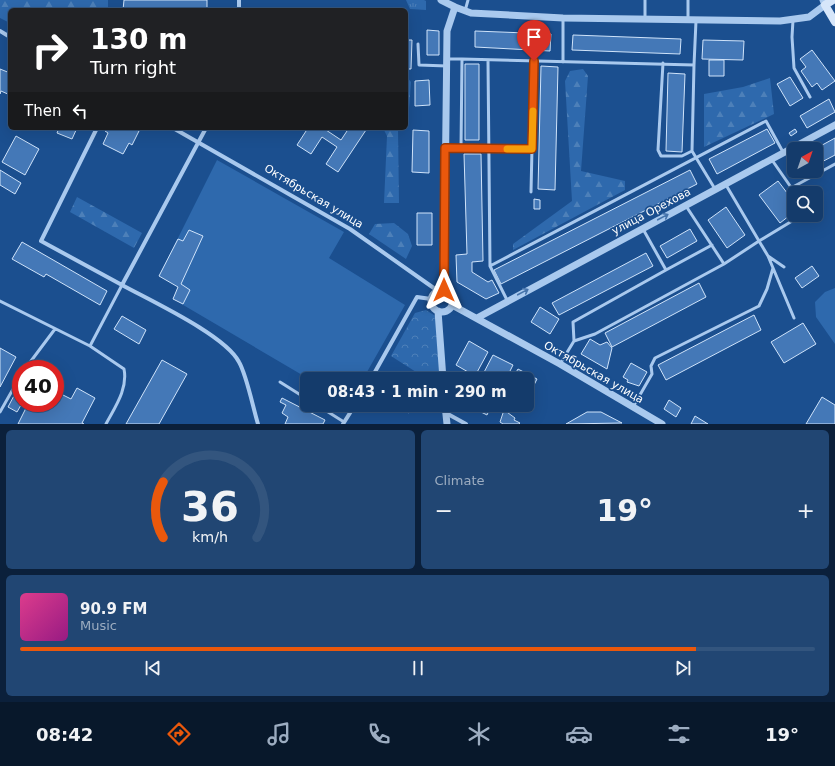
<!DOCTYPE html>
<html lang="en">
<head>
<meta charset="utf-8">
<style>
  :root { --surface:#143b6b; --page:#214673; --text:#f1f3f6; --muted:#9dadc1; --line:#33557e; --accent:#ea580c }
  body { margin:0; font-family:"DejaVu Sans",sans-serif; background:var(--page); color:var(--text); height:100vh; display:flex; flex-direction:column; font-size:15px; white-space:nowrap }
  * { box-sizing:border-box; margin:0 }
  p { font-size:13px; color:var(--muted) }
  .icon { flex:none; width:22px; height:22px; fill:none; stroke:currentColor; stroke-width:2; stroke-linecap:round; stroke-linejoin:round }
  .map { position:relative; height:424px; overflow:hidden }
  .sheet { display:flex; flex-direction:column; gap:6px; padding:6px; background:#0b203b; flex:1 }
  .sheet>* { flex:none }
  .guide { position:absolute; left:8px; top:8px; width:400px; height:122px; border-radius:6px; box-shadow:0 4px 16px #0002,0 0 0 1px var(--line); background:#202124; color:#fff; overflow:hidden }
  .needle { width:26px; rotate:40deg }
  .controls { position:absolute; left:787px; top:142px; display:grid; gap:8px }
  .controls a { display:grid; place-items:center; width:36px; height:36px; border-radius:6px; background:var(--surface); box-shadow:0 4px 16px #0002,0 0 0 1px var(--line); font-size:20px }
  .speed { position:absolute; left:12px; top:360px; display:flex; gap:8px; font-size:20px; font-weight:700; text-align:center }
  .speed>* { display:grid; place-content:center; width:52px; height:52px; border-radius:50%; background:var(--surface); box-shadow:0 4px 16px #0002,0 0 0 1px var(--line); line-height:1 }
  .speed .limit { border:6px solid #d22; background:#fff; color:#111 }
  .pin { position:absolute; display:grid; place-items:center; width:34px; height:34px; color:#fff; margin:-41px -17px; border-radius:50% 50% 50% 0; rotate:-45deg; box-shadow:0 0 4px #0007 }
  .pin .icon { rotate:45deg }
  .me { position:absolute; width:44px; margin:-22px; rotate:0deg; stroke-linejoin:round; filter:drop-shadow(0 0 3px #0008) }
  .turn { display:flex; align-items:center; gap:14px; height:84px; padding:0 16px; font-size:18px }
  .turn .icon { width:52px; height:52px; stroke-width:2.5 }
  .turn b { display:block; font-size:28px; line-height:34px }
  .then { display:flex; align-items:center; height:38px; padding:0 16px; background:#0003; gap:8px; font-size:15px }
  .big { font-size:30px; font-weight:700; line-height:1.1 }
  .sheet .tile { flex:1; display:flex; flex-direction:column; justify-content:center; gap:6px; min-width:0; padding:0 14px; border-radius:6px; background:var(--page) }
  .sheet .dial { align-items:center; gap:0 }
  .dial svg { height:104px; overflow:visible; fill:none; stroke:var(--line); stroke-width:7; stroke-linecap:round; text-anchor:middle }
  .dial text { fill:var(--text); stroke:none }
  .song { display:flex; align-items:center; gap:12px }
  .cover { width:48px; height:48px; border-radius:6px; background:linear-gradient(135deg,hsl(330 70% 55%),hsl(310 70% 35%)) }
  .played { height:4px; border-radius:2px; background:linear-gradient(90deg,var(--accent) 85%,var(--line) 85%) }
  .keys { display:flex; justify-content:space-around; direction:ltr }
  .heat { display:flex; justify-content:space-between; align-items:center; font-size:22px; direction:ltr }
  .sheet .tiles { flex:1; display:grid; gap:6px; grid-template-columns:1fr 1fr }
  .tile:last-child { grid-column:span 2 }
  .trip { position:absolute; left:300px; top:372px; width:234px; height:40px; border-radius:6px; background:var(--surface); box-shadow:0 4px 16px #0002,0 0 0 1px var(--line); font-weight:700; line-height:40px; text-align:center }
  .tabs { display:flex; height:64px; justify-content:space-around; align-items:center; background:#08182b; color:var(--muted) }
  .tabs .icon { width:28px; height:28px }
  .tabs .on { color:var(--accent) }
  .tabs b { font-size:18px; color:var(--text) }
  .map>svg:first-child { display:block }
</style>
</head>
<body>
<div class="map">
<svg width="835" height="424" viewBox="0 0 835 424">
  <defs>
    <pattern id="grass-tufts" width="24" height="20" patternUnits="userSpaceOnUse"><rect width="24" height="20" fill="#2e69ad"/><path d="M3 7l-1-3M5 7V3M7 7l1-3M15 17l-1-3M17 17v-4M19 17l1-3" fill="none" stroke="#4d80b9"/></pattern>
    <pattern id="forest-firs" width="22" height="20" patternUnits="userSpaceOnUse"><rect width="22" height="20" fill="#2e69ad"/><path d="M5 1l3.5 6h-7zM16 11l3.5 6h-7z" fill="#4d80b9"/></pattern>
    <pattern id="park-crowns" width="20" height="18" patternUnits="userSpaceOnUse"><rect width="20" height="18" fill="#2e69ad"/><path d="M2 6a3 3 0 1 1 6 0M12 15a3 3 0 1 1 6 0" fill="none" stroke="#4d80b9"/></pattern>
  </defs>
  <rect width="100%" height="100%" fill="#1b4f8f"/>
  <path fill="url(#grass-tufts)" d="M406,0H424L426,1V10L410,9Z"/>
  <path fill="url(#forest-firs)" d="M0,0H108V10H10V23L0,18Z
    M583,69L588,76L581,171L625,181V190L513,250V244L572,201L565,81L570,71Z
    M406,76L411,82L408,121L406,123Z
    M770,78L774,114L704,147V94L743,87Z
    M383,128H400L398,130L399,203H384L387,136Z
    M77,197L142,233L134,248L70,212Z
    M394,223L408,234L412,246L406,259L369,234L375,224Z"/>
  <path fill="url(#park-crowns)" d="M426,310L437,317L442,379H427L391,356L415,313Z"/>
  <path fill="#2e69ad" d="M217,160L344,232L329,258L405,305L363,379H309L173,299L178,287L159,276Z
    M835,288V344L816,317L815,302L825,292Z"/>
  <path fill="#4478b7" stroke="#cfe3fa" d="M124,0H207V10H123Z
    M427,30L439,31V55H427Z
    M475,31L551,34L550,51L475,47Z
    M573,35L681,39L680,54L572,50Z
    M406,40H412L411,69H406Z
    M703,40L744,41L743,60L702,59Z
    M812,50L835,81L822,90L817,83L812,87L801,71L806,67L800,59Z
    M709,60H724V76H709Z
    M465,64H479V140H465Z
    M541,66L558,67L555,190L538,189Z
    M0,69L10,73V95L1,91L0,94Z
    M668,73L685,74L682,152L666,151Z
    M790,77L803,98L790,106L777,84Z
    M429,80L430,105L415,106V81Z
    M829,99L835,112L807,128L800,116Z
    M59,128H77L72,139L57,133Z
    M106,128H132L139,131L132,145L129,143L123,154L103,144L108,133L105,131Z
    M308,128H327L326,130L341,140L349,128H364L366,130L338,172L326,164L337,147L322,137L311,154L297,145Z
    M767,129L775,143L717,174L709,159Z
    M795,129L797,132L791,136L789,133Z
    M413,130L429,131V173L412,172Z
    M16,136L39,149L25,175L2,162Z
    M835,138V155L816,165V149H815Z
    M464,154H481L483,261L472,262V272L488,282L492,280L499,293L486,299L457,282L456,255L467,254Z
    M0,170L21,183L15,194L0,185Z
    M690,170L697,184L501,284L494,270Z
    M778,181L794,202V212L780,223L759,195Z
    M534,199L540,200V209H534Z
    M726,207L745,235L727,248L708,220Z
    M417,213H432V245H417Z
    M690,229L697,241L667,258L660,246Z
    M189,230L203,236L181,284L190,290L183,304L173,299L178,287L159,276L178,239L183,241Z
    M22,242L107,291L100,305L46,274L44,277L12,259Z
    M646,253L653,266L559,315L552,303Z
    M812,266L819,276L802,288L795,278Z
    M699,283L706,297L612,347L605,333Z
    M540,307L559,319L550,334L531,322Z
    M754,315L761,330L666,380L658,365Z
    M122,316L146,330L139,344L114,329Z
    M803,323L816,344L784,363L771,342Z
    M590,339L600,345L607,342L612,348L607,369L581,354Z
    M469,341L488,352L475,376L456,365Z
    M0,348L16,357L0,387Z
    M493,355L513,365L506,379L481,378Z
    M162,360L187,374L159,424H126Z
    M631,363L647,372L639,386L627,382L628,380L623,377Z
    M518,369L537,379L527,399V379H512Z
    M77,388L95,398L82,423L84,424H18L26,408L21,405L17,412L8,407L17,390L21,392V403H55V391L71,399Z
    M822,397L835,405V424H806Z
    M282,398L325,420L323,424H285L288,417L282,413L286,405L280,402Z
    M669,400L681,408L676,417L664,409Z
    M398,405H414L409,413Z
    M482,405L491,406L487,415L479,411Z
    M504,410L515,418L514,420L520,423L519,424H503L500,422Z
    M587,412H601L622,423L566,424Z
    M695,416L708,424H691Z"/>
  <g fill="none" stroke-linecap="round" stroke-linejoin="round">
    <path stroke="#a9c9ee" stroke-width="3" d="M465,11L468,0
      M645,19V0
      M688,20V0
      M793,20L792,37L794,68L810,97
      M418,44L419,65L447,66
      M462,59L694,65L696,21
      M488,61L490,266L766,121L783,152
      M563,62V18
      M663,63L658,150L661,156H682L692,151L715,189
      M446,148H461L462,59H447
      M461,148L532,149
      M692,151L694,65
      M772,160L795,193
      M791,188L835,164
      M531,192L534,61
      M686,206L724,264L759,241L726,185
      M643,229L666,270L712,245
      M768,256L794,318
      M490,266L507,300
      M784,267L768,256L759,241L802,215
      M0,301L90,346L124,369C128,389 115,407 106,424
      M574,341L595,334L724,264
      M90,346L122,285
      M560,364L574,341L573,322L666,270
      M25,369L55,329
      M280,382L307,399
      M317,405L344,422
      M633,407L652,374L651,366L655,358L759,306L767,289L773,268
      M0,412L21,375"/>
    <path stroke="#a9c9ee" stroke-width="4" d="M239,0V10
      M0,31L10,37
      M97,128L41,241L122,285
      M173,128L350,229L438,291
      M206,128L122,285C151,301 225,335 239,362C247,376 253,408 258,424
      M371,379L417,297L431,299
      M446,413L466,424
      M343,424L355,405"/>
    <path stroke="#a9c9ee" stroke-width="7" d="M441,0L455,7L471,13L563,18L780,21L809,17L825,5L823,0
      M444,290L447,31L455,7
      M431 301a11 11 0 1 1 22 0a11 11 0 1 1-22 0Z
      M452,305L560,364L662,424
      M438,311L443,379
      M477,318L835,125
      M445,405L447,424"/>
    <path stroke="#d6e6fa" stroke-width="8" d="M833,0L825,5L835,22"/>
  </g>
  <defs><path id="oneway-shaft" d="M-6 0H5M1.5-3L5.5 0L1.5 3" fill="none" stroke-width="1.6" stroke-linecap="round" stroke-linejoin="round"/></defs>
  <g stroke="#4674ac">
    <use href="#oneway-shaft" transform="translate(663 217) rotate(-28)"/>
    <use href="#oneway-shaft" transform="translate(523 292) rotate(-28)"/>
  </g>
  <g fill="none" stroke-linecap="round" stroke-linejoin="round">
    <defs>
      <path id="route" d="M444,290L445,148L532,149L534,61"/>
    </defs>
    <use href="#route" stroke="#983908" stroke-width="10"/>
    <use href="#route" stroke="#ea580c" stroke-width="7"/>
    <path stroke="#f59e0b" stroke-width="7" d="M507,149H532L533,111"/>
  </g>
  <g text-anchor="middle" stroke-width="3.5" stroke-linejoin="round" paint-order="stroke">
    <g font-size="11" fill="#fff" stroke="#1b4f8f">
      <text transform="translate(314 196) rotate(31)" y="4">Октябрьская улица</text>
      <text transform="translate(651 211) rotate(-28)" y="4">улица Орехова</text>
      <text transform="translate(594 372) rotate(30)" y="4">Октябрьская улица</text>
    </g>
  </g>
</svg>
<div class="controls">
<a><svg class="needle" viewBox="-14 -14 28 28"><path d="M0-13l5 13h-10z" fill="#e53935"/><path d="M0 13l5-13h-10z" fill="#9dadc1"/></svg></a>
<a><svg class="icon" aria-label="search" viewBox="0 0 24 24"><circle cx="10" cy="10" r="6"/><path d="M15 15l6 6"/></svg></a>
</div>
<div class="speed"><div class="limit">40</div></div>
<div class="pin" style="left:534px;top:61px;background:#d93025"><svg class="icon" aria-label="arrive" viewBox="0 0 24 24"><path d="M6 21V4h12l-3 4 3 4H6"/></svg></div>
<svg class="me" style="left:444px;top:290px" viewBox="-20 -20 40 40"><path d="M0-17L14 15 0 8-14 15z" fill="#ea580c" stroke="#fff" stroke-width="4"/></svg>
<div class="trip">08:43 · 1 min · 290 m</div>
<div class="guide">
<div class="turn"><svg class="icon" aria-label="right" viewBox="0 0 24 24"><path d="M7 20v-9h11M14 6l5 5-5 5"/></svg><div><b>130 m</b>Turn right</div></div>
<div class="then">Then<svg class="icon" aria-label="left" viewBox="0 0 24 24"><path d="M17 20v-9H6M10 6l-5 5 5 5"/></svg></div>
</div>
</div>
<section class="sheet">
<div class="tiles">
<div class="tile dial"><svg viewBox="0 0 100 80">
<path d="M14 69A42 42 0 1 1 86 69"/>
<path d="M14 69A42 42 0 0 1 14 26" stroke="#ea580c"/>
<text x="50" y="56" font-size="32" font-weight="700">36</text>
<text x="50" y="72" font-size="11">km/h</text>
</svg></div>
<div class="tile"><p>Climate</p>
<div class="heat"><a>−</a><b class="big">19°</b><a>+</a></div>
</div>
<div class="tile">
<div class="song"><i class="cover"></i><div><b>90.9 FM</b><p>Music</p></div></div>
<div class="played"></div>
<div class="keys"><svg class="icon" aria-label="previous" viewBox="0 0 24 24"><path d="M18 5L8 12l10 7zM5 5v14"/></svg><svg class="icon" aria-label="pause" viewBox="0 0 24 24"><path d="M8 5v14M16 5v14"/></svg><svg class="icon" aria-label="next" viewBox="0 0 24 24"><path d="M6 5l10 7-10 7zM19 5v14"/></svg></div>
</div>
</div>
</section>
<nav class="tabs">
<b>08:42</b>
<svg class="icon on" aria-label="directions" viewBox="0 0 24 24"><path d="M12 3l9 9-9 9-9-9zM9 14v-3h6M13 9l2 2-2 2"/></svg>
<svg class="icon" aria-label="music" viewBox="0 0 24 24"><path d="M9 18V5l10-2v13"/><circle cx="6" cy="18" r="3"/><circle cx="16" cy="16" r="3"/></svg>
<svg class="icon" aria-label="phone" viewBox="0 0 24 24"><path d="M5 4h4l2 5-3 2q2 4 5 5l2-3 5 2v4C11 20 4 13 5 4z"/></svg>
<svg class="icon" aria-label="climate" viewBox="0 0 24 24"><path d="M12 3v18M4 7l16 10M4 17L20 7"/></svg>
<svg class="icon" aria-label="car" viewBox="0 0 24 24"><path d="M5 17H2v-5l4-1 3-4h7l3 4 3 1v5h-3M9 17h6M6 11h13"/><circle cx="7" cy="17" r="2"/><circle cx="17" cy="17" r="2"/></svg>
<svg class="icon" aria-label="filters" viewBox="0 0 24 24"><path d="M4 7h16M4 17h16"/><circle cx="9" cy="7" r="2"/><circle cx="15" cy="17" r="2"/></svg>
<b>19°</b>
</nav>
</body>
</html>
